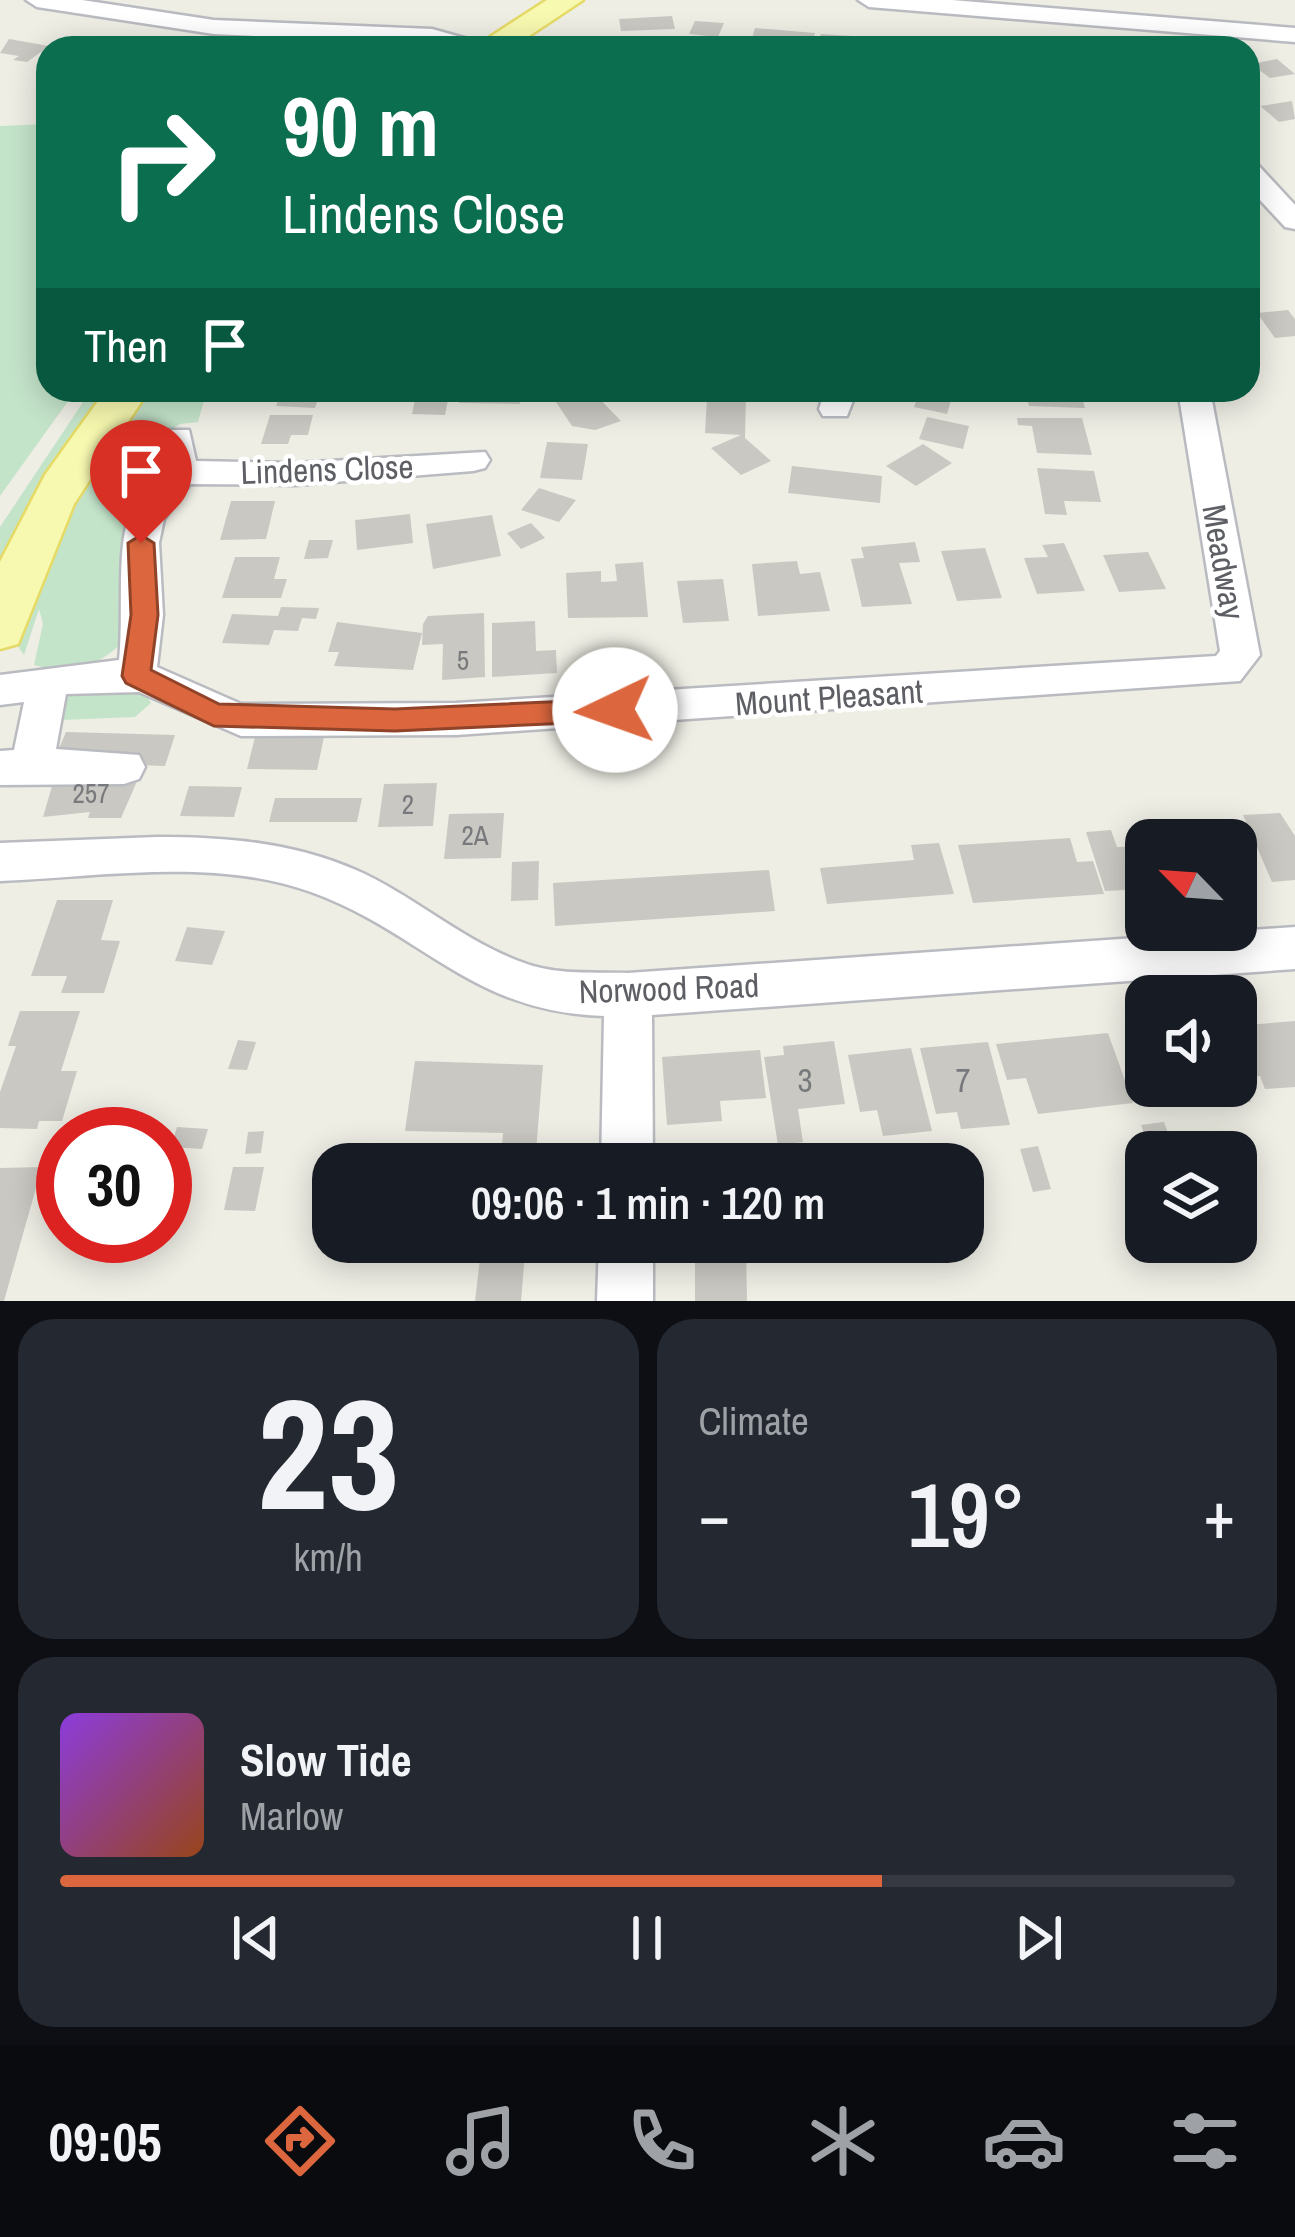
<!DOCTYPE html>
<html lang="en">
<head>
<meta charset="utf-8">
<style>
  :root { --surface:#171b24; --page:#242831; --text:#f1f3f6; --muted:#9ea1a6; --line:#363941; --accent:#dc673e }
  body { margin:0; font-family:"Archivo Narrow",sans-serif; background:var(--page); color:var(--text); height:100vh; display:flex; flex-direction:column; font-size:45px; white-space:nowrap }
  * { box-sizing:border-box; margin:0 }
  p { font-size:39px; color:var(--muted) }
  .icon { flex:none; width:66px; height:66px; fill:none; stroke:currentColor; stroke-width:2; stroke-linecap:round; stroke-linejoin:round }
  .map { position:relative; height:1301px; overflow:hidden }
  .drawer { display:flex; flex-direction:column; gap:18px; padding:18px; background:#0d0f14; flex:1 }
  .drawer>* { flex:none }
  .banner { position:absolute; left:36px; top:36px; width:1224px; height:366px; border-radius:36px; box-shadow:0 6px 30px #0003; background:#0b6e4f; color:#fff; overflow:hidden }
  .needle { width:78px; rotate:295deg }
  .tools { position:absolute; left:1125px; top:819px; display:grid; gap:24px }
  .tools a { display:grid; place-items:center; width:132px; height:132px; border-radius:24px; background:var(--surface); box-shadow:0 6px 30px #0003; font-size:60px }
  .speed { position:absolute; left:36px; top:1107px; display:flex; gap:24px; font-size:60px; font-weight:700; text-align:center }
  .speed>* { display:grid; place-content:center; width:156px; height:156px; border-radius:50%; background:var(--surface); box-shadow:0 6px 30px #0003; line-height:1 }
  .speed .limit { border:18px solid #d22; background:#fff; color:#111 }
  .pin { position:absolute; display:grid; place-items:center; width:102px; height:102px; color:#fff; margin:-123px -51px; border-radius:50% 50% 50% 0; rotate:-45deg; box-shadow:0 0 12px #0007 }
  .pin .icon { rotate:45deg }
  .me { position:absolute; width:132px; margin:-66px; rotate:267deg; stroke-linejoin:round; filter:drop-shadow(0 0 9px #0008) }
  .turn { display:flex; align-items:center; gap:42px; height:252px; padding:0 48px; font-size:54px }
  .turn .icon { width:156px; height:156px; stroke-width:2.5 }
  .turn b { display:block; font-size:84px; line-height:102px }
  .then { display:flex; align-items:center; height:114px; padding:0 48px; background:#0003; gap:24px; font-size:45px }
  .big { font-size:90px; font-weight:600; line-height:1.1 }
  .drawer .widget { flex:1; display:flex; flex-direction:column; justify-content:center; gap:18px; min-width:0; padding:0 42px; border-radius:36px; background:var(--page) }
  .drawer .dial { align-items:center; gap:0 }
  .dial b { font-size:156px; line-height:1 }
  .song { display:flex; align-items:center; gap:36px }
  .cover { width:144px; height:144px; border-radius:18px; background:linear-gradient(135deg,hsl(270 70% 55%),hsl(20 70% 35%)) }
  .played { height:12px; border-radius:6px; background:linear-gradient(90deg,var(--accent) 70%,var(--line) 70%) }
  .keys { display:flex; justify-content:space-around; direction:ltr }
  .heat { display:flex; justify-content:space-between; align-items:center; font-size:66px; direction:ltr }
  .drawer .tiles { flex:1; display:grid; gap:18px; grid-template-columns:1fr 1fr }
  .widget:last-child { grid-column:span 2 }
  .trip { position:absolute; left:312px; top:1143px; width:672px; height:120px; border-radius:36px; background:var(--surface); box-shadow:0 6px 30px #0003; font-weight:600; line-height:120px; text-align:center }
  .tabs { display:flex; height:192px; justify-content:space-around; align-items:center; background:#090b0e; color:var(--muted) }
  .tabs .icon { width:84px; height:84px }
  .tabs .selected { color:var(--accent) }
  .tabs b { font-size:54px; color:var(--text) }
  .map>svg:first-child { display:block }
</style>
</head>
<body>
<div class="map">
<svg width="1295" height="1301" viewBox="0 0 1295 1301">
  <rect width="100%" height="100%" fill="#eeeee5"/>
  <path fill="#c4e4ca" d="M48,124V390H76L0,496V126Z
    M91,390H112L0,573V527Z
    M151,390H207L198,422L180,424L142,448L137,462L150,474L122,532L123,641C99,668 68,674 34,665L43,624L39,609L24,655L15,642C51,547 87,470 151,390Z
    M140,687L151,703L135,717L62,720L55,697L70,690Z"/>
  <path fill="#cac8c2" d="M672,16L675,29L621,31L619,19Z
    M695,21L724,23L718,37L689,34Z
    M755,28L815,33L811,48H793L751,42Z
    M821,34L868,37L866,48H815Z
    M9,39L49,46L27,62L13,60L19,56L0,53Z
    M1277,59L1295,74L1270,78L1251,64Z
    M1292,101L1295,119L1279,122L1260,106Z
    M1288,310L1295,319V336L1275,338L1257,313Z
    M282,390H321L315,408L276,406Z
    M417,390H450L445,415L412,414Z
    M461,390H521L520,404L459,403Z
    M548,390H591L621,421L595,430L572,426Z
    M731,390H767L765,399L746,396L745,438L771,461L741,475L711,448L741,435L705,433L707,398L729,399Z
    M920,390H954L947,414L914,407Z
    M1025,390H1080L1085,408L1029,406Z
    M270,415H313L308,435H291L288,444H261Z
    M927,417L969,426L963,449L919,439Z
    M1017,418H1082L1092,455L1037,453L1032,426L1018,425Z
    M547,442L588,444L582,480L540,478Z
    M923,444L952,463L916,486L886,466Z
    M792,466L882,476L880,503L788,493Z
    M1037,468L1094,471L1101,502L1064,501L1067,515L1045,514Z
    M539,488L576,500L559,522L521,510Z
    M231,501H275L266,539L220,540Z
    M410,514L413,543L357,550L355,520Z
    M492,515L501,556L433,569L426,524Z
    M531,523L545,538L521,549L507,533Z
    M309,540H333L328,558L304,559Z
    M915,542L920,562L899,563L912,604L862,607L851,559L864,558L861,547Z
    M1064,543L1085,591L1037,594L1024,558L1048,557L1042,545Z
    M985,548L1002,598L957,601L941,551Z
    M1148,552L1166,589L1119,592L1103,555Z
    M235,557H280L274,579H287L281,598H222Z
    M797,561L800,574L820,572L830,611L758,616L752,564Z
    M643,562L648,617L568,618L566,573L601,571V582L617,581L615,564Z
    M723,579L729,621L683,623L677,581Z
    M281,607L319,608L316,619L302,618L298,631L274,630L269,645L222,643L232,614L278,616Z
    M484,613L485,677L442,680L443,644L422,645L423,624L428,616Z
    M535,621L536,651L556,650L557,673L492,677V623Z
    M337,622L422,633L413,670L334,666L339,652H328Z
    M66,732L175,735L165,766L53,762Z
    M255,737H324L317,770L247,769Z
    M141,772L121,818H88L90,812L43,817L55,776Z
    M437,783L433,826L378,827L384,784Z
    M189,786L242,787L234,817L180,816Z
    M275,798H362L357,822H269Z
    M504,813L501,858L444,859L449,814Z
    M1280,813L1295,836V880L1272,882L1243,815Z
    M1111,830L1117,847L1146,846V889L1105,891L1086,832Z
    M1070,838L1077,862L1093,861L1104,894L973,903L958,845Z
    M939,843L954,894L827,904L820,868L914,860L911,845Z
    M539,861L538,900L511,901L512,862Z
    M769,870L775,911L555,926L553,883Z
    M57,900H113L101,940L120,941L104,993H61L67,976H31Z
    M187,927L225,931L212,965L175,961Z
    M20,1011H80L61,1071H77L62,1121H39L37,1129L0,1128V1092L16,1046H8Z
    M1295,1021V1087L1265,1089L1260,1076L1242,1078L1251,1102L1208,1105L1201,1086H1236V1026Z
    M1108,1033L1133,1103L1038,1114L1026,1078L1007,1080L996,1044Z
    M238,1040L256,1042L247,1070L228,1069Z
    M834,1041L845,1104L798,1109L803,1142L778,1145L764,1057L784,1055L783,1046Z
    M988,1042L1010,1125L961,1129L957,1112L936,1114L920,1048Z
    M911,1048L932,1131L883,1136L877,1110L860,1112L848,1055Z
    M760,1050L766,1098L720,1101L722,1121L667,1125L662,1057Z
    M415,1061L543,1065L535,1164H449L450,1157L501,1158L503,1133L405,1131Z
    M1164,1122L1175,1152H1151L1141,1125Z
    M177,1127L208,1129L202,1149L171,1147Z
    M264,1131L261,1153L245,1154L248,1132Z
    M1038,1146L1051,1189L1033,1192L1020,1149Z
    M42,1167L4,1301H0V1168Z
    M233,1167H264L255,1211L224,1210Z
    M482,1242H526L521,1301H475Z
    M695,1242H746L747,1301H695Z"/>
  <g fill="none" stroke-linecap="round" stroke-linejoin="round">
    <defs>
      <path id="minor" d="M26,0H82L214,20L432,29L500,48L214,34L37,7Z
        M858,0H952L1295,28V42L869,7Z
        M1248,163L1258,165L1295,205V229L1285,227L1248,187Z
        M825,390H857L847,416H823L819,409Z
        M1178,390H1210L1260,655L1240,681L456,735L241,736L139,692L66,694L56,749L139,755L145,767L139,779L124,784L0,785V751L14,750L24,702L0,705V675L119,660C124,619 116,551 129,517C136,501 152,485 163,471L160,438L165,430H189L196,461L296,463L485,452L490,460L485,468L473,471L296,485L190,484L164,519L159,543L163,615L157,667L241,704L456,703L1216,656L1220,651Z
        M157,837C226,837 292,842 356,870C415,896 465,943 527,964C559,975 595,972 628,973L1295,927V969L652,1015L653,1164H601L604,1016C470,1012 424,933 311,892C215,857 100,877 0,881V843Z
        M599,1242H653V1301H597Z"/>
      <path id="major" d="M547,0H583L511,48H473Z
        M106,390H149L74,504L18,644L0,649V562L45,475Z"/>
    </defs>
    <use href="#minor" stroke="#babbc0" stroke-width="5"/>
    <use href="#major" stroke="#e6da66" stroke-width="5"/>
    <use href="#minor" fill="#fff" fill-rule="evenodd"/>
    <use href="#major" fill="#f7f9b0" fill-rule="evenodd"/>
  </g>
  <path fill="#dc673e" stroke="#8f4328" stroke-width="3" d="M141,535L154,543L158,615L151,670L219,704L395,709L615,699L629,710L615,721L395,731L214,726L126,683L122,676L131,615L128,543Z"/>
  <g text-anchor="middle" stroke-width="9" stroke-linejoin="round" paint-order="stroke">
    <g font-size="27" fill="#78797c">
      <text x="463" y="670">5</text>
      <text x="91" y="803">257</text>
      <text x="408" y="814">2</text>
      <text x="475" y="845">2A</text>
    </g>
    <g font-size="33" fill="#5d5f64" stroke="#fff">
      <text transform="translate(327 469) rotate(-2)" y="12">Lindens Close</text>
      <text transform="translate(1224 562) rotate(80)" y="12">Meadway</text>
      <text transform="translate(829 697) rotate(-4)" y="12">Mount Pleasant</text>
      <text transform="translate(669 988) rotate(-2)" y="12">Norwood Road</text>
    </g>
    <g font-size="33" fill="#78797c">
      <text x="805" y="1092">3</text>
      <text x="963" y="1092">7</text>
    </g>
  </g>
</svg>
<div class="tools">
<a><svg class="needle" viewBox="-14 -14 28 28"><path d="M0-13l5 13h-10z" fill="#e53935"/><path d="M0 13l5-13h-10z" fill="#9ea1a6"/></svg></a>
<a><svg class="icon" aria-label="sound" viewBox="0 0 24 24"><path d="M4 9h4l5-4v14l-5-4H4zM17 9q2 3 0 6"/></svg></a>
<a><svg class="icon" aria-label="layers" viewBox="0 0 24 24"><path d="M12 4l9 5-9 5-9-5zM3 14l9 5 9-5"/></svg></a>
</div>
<div class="speed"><div class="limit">30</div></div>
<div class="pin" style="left:141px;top:543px;background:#d93025"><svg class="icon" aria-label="arrive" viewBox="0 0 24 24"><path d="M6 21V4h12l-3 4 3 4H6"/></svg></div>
<svg class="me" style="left:615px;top:710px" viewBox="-20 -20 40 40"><circle r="19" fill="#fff"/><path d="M0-13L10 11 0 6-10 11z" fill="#dc673e"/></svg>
<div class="trip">09:06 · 1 min · 120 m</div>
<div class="banner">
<div class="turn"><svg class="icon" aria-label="right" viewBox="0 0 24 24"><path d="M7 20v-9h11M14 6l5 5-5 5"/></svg><div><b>90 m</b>Lindens Close</div></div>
<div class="then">Then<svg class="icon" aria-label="arrive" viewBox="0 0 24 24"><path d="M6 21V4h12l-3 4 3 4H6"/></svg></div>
</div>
</div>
<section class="drawer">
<div class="tiles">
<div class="widget dial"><b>23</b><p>km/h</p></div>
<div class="widget"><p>Climate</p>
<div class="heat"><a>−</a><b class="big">19°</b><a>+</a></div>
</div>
<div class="widget">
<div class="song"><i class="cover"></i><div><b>Slow Tide</b><p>Marlow</p></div></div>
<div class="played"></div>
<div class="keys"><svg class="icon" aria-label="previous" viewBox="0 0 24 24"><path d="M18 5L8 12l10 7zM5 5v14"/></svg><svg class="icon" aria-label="pause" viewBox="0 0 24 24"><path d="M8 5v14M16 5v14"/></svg><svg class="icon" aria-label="next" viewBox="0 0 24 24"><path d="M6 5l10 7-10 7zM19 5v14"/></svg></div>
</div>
</div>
</section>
<nav class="tabs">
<b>09:05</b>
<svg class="icon selected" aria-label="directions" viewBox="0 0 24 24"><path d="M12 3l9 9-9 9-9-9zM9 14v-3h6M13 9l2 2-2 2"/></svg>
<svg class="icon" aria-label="music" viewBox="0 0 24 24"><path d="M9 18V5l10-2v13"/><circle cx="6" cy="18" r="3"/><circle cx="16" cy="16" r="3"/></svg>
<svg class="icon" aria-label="phone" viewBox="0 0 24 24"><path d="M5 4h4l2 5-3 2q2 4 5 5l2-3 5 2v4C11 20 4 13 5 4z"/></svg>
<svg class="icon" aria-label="climate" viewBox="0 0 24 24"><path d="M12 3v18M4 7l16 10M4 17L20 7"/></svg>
<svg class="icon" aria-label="car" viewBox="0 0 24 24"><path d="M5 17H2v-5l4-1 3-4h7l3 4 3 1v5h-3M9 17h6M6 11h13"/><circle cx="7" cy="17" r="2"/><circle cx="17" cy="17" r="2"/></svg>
<svg class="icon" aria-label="filters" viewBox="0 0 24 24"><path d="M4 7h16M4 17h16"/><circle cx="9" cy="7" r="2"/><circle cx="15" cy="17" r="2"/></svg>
</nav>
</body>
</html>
